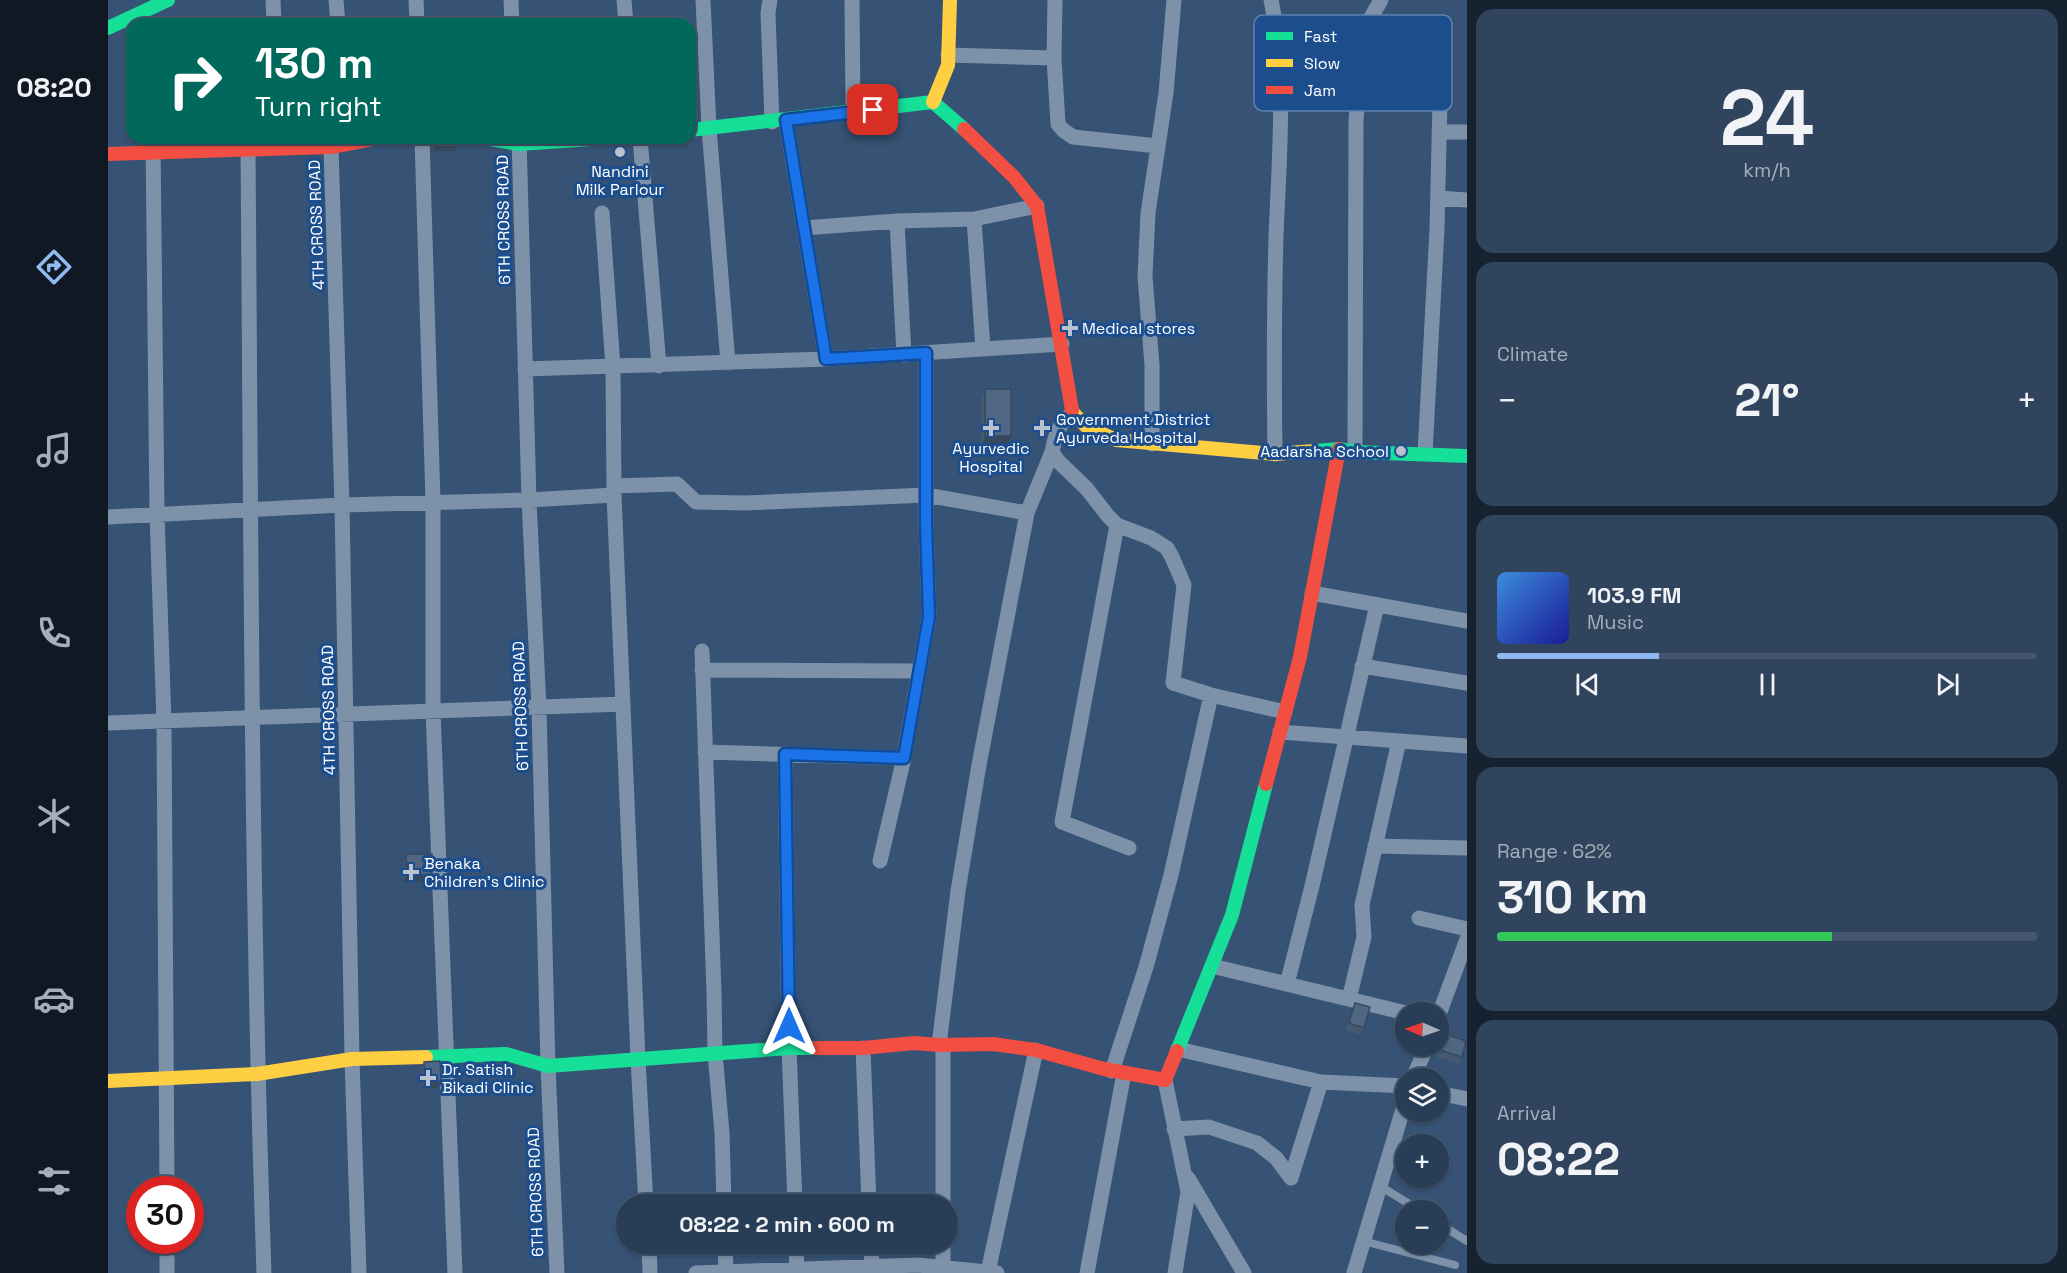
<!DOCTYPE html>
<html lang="en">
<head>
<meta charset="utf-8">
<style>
  :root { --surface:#283e57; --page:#30455d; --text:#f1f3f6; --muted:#a5aeba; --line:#44576d; --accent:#90b9f0 }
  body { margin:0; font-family:"Space Grotesk",sans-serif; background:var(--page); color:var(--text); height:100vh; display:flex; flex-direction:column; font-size:22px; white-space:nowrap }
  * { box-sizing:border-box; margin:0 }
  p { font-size:20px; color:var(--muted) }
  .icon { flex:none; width:33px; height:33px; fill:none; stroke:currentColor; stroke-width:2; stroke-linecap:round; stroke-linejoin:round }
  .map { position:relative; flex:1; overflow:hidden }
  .drawer { display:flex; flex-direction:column; gap:9px; padding:9px; background:#162230; width:600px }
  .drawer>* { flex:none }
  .hud { position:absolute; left:18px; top:18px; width:570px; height:126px; border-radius:18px; box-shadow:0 2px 4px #0004,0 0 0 2px var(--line); background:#00695c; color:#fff; overflow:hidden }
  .needle { width:39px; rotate:272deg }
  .tools { position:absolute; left:1287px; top:1002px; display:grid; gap:12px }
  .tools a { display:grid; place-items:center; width:54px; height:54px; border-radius:50%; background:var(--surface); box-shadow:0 2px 4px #0004,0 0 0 2px var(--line); font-size:30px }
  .speed { position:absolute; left:18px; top:1176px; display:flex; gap:12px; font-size:30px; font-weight:700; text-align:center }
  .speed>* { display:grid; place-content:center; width:78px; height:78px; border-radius:50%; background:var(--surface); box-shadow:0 2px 4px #0004,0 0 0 2px var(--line); line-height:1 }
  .speed .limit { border:9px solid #d22; background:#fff; color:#111 }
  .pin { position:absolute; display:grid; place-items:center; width:51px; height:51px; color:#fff; margin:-26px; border-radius:12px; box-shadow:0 3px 9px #0006 }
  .me { position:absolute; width:66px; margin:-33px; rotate:0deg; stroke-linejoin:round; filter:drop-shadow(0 0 4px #0008) }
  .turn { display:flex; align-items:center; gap:21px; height:126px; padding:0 30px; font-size:27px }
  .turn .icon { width:78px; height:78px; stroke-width:2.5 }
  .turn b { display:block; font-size:42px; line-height:51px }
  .big { font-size:45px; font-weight:800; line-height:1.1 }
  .drawer .card { flex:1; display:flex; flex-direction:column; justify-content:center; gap:9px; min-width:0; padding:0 21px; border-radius:18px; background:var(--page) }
  .drawer .dial { align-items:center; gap:0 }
  .dial b { font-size:78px; line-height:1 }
  .song { display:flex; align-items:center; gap:18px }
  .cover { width:72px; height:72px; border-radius:9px; background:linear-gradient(135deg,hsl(210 70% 55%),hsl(240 70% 35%)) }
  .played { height:6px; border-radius:3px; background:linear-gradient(90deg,var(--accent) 30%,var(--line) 30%) }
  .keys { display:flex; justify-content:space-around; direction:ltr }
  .heat { display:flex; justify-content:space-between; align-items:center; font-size:33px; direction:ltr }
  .charge { height:9px; border-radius:4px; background:linear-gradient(90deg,#34c759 62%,var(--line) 0) }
  .trip { position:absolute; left:508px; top:1194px; width:342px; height:60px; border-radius:30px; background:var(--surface); box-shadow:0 2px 4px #0004,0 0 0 2px var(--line); font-weight:800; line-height:60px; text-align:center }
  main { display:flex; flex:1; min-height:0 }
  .menu { display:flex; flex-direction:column; width:108px; justify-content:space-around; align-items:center; background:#101923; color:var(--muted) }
  .menu .icon { width:42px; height:42px }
  .menu .current { color:var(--accent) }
  .menu b { font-size:27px; color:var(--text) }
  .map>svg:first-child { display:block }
</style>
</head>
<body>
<main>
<nav class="menu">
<b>08:20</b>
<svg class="icon current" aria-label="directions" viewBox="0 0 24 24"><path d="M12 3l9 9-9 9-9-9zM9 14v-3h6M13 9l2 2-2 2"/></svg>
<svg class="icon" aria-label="music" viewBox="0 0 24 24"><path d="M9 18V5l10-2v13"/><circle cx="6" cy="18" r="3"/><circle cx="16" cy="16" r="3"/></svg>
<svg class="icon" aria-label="phone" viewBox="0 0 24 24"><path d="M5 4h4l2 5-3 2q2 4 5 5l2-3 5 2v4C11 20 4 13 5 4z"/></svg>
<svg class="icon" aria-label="climate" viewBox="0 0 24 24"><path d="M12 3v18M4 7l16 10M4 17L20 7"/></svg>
<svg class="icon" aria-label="car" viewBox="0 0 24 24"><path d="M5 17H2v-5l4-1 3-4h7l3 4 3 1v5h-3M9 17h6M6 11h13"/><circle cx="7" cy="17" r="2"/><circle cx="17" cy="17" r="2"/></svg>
<svg class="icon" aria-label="filters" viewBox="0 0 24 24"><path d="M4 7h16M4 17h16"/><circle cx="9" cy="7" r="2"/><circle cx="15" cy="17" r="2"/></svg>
</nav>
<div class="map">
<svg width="1359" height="1273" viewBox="0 0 1359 1273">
  <rect width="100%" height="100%" fill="#365274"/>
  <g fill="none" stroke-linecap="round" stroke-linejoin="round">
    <path stroke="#7d91a8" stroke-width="8" d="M1272,1186L1311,1210
      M1330,1223L1359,1241
      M1255,1241L1347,1265"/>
    <path stroke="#7d91a8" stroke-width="15" d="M165,0L166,24
      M228,0L230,24
      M308,0L309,24
      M403,0L404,24
      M516,0L518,24
      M595,0L601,128L620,363
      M662,0L660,13L664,122
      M744,0L745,112
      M947,0L946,58L950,124L955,130L965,137L1050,146
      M1163,0C1179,76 1171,158 1168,236C1166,309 1166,381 1167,454
      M840,55L946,58
      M1252,57H1333L1329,229L1317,453
      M678,121L718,359
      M1331,132H1359
      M45,138L49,514L56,722L59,1190
      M314,138L325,501V711L347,1273
      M411,138L421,500L431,708L440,1066L449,1273
      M532,138L551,366
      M223,147L234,505L244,1059L251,1273
      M140,148C143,523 143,898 156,1273
      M1330,198L1359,200
      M866,219L875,349
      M789,221L796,355
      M696,228L789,221L866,219L929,206
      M417,369L718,359L954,344
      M965,413C951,422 947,436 944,452L950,461L979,489L1000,516L1009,525L1043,538L1059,548L1064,557L1076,585L1065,683L1103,695L1177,712
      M1044,444V365L1037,276L1040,213L1058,93L1066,0
      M1247,452L1248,122L1254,33L1273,0
      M506,486L569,484L588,502L637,503L818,495L919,513
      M506,495L530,1059L538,1204
      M0,517L234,505L421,500L506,495L505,367L494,213
      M1009,525L954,822L1021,848
      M1204,593L1359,621
      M594,651L606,992L607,1053L614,1133L616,1204
      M1254,666L1359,683
      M594,670L811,671
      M0,723L515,704
      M1172,732L1359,746
      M597,752L796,758
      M677,754L681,1048L687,1204
      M1267,846L1359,848
      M772,861L795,762L821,617L818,521V353
      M1311,918L1359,929
      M1104,966L1298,1013
      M1179,984L1204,886L1269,605
      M1241,999L1256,937L1254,905L1291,741
      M1330,1017L1359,939
      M831,1045L850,891L871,765L919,513L944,452
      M755,1048L761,1204
      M1070,1049L1213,1082L1298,1086
      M1004,1071L1038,967L1063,875L1103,695
      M1305,1078L1319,1046
      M1057,1080L1080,1192L1067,1273
      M1330,1093L1359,1099
      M1066,1129L1101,1127L1149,1143L1168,1158L1183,1178
      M1080,1178L1136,1273
      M1183,1178L1213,1082
      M835,1204V1045
      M59,1240V1273
      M541,1244L542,1273
      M617,1244L618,1273
      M688,1244L689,1273
      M763,1244L764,1267
      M835,1268V1244
      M880,1272L928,1050
      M588,1273L810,1265L889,1273
      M979,1273L1016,1073
      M1246,1273L1298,1099"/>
    <path stroke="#16e098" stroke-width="14" d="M0,28L60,0
      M582,130L825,102L856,129
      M376,138L411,144L499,138
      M1206,451L1231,449L1247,452L1359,456
      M1069,1051L1124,915L1158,784
      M318,1057L398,1054L440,1066L681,1048H707"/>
    <path stroke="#ffcf43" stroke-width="14" d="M825,102L840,65L842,0
      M964,410L965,413L978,426L1008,440L1167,454L1206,451
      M0,1081L149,1074L244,1059L318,1057"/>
    <path stroke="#f24e42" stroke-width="14" d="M856,129L906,177L929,206L964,410
      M0,154L223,147L270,138
      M1158,784L1192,657L1231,449
      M707,1048H755L806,1043L831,1045L885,1044L928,1050L996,1069L1057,1080L1069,1051"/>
  </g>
  <path fill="#455971" d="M324,138H349L347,151H324Z
    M877,389L900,446H873V399Z
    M298,854L322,882H295L296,861Z
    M1247,1003L1262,1007L1253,1035L1238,1030Z
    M1334,1033L1354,1057L1351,1064L1327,1056Z
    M316,1062L330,1088H314L313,1069Z"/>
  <path fill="#38485c" d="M327,144H349L347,151H324Z
    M877,436H903L900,446H873Z
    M298,875H324L322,882H295Z
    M333,1081L330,1088H314L317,1082Z"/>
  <path fill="#506783" stroke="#38485c" stroke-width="1.5" d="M327,138H349V144H327Z
    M877,389H903V436H877Z
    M298,854H324V875H298Z
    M1247,1003L1262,1007L1256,1028L1241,1023Z
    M1334,1033L1358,1041L1354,1057L1329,1049Z
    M332,1061L333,1081L317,1082L316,1062Z"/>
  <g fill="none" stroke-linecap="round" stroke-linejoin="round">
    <defs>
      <path id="route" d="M681,1026L677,754L796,758L821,617L818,521V353L718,359L678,120L765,110"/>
    </defs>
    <use href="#route" stroke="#114b97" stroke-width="15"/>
    <use href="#route" stroke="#1a73e8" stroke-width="10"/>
  </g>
  <g fill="#b9c2ce" stroke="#1c4e8e" stroke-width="2">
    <circle cx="512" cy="152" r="6"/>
    <path d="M959 319h6v6h6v6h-6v6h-6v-6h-6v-6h6z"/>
    <path d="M880 419h6v6h6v6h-6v6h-6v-6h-6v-6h6z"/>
    <path d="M931 419h6v6h6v6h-6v6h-6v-6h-6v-6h6z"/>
    <circle cx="1293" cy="451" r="6"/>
    <path d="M300 863h6v6h6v6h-6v6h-6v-6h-6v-6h6z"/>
    <path d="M317 1069h6v6h6v6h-6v6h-6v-6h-6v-6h6z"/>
  </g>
  <g text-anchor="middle" stroke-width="6" stroke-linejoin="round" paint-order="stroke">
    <g font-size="16" fill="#fff" stroke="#1c4e8e" text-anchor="start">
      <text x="512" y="177" text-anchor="middle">Nandini<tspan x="512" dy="18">Milk Parlour</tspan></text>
      <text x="974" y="334">Medical stores</text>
      <text x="948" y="425">Government District<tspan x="948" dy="18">Ayurveda Hospital</tspan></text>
      <text x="883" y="454" text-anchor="middle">Ayurvedic<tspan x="883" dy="18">Hospital</tspan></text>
      <text x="1281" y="457" text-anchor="end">Aadarsha School</text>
      <text x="316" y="869">Benaka<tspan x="316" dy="18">Children's Clinic</tspan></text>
      <text x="334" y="1075">Dr. Satish<tspan x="334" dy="18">Bikadi Clinic</tspan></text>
    </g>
    <g font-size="16" fill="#fff" stroke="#1c4e8e">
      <text transform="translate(395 220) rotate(-91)" y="6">6TH CROSS ROAD</text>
      <text transform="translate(208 225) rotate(-92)" y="6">4TH CROSS ROAD</text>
      <text transform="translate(412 706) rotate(-92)" y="6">6TH CROSS ROAD</text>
      <text transform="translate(220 710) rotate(-91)" y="6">4TH CROSS ROAD</text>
      <text transform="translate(427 1192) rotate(-92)" y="6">6TH CROSS ROAD</text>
    </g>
  </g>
  <rect x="1146" y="15" width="198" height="96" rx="9" fill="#1c4e8e" stroke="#6083b0" stroke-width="1.5"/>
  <rect x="1158" y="32" width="27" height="8" fill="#16e098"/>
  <rect x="1158" y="59" width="27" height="8" fill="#ffcf43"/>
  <rect x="1158" y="86" width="27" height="8" fill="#f24e42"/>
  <g font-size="16" fill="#fff">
    <text x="1196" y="42">Fast</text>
    <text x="1196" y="69">Slow</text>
    <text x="1196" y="96">Jam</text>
  </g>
</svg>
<div class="tools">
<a><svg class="needle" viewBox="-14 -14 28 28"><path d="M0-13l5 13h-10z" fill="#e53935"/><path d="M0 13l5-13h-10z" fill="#a5aeba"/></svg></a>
<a><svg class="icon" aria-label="layers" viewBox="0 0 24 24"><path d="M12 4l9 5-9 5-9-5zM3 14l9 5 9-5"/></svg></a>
<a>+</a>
<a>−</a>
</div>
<div class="speed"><div class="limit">30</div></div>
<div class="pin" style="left:765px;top:110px;background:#d93025"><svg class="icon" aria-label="arrive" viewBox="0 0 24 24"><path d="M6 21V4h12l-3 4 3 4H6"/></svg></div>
<svg class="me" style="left:681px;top:1026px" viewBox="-20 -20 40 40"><path d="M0-17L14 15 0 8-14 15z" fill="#1a73e8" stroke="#fff" stroke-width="4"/></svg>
<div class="trip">08:22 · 2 min · 600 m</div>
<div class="hud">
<div class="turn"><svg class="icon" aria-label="right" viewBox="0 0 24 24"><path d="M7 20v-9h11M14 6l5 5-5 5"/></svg><div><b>130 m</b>Turn right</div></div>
</div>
</div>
<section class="drawer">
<div class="card dial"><b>24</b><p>km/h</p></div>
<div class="card"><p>Climate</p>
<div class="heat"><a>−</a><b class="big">21°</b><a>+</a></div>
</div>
<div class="card">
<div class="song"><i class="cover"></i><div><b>103.9 FM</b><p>Music</p></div></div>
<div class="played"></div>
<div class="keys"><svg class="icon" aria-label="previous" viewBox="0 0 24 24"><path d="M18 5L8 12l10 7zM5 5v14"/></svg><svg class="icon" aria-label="pause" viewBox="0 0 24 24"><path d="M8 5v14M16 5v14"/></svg><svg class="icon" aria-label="next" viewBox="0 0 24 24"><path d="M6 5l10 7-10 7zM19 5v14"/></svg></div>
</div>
<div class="card"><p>Range · 62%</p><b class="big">310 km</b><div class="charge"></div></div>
<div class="card"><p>Arrival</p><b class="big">08:22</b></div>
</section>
</main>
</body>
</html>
